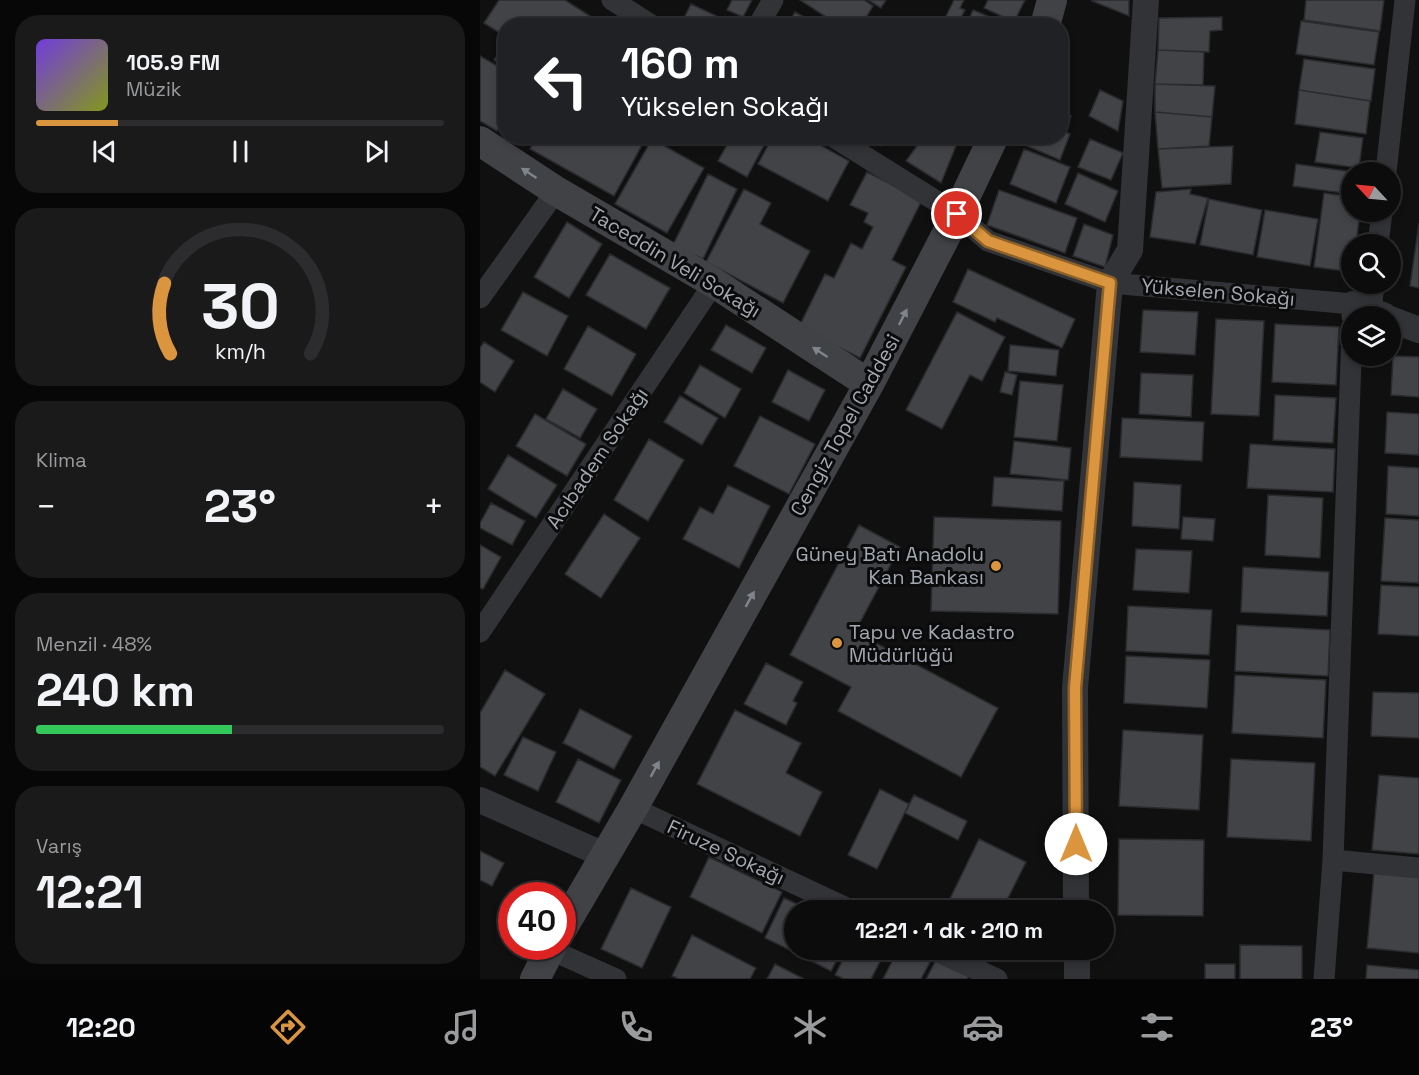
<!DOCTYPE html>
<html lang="tr">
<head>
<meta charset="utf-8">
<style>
  :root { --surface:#0c0c0d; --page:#1a1a1b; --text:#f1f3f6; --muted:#9a9b9d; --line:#2c2c2e; --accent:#db953e }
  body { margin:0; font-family:"Space Grotesk",sans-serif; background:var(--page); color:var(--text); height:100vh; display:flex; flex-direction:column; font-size:22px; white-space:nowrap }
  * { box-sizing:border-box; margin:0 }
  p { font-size:20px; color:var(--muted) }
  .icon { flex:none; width:33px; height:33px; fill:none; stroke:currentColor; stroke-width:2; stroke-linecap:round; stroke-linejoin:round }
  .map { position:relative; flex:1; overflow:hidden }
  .panel { display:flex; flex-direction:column; gap:15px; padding:15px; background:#070707; width:480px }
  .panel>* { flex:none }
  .banner { position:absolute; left:18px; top:18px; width:570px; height:126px; border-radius:24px; box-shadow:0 3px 9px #0003,0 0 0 2px var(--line); background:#202124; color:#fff; overflow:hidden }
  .needle { width:39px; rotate:296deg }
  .controls { position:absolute; left:861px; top:162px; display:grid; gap:12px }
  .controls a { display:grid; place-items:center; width:60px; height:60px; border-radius:50%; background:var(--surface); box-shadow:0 3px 9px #0003,0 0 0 2px var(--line); font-size:30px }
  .speed { position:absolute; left:18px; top:882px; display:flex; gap:12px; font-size:30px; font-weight:700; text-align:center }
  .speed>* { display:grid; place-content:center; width:78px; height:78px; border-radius:50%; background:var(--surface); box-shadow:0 3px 9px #0003,0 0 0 2px var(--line); line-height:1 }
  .speed .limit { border:9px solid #d22; background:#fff; color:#111 }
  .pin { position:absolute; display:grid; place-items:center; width:51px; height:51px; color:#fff; margin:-26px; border:3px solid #fff; border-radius:50%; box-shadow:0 2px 6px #0007 }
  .me { position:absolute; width:66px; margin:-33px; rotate:0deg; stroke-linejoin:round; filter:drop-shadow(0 0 4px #0008) }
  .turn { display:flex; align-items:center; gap:21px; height:126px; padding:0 24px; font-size:27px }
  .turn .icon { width:78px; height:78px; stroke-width:2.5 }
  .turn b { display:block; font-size:42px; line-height:51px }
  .big { font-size:45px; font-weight:800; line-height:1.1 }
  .panel .card { flex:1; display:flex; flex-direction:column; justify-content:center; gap:9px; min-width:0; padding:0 21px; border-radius:24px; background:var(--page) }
  .panel .dial { align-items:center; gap:0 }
  .dial svg { height:156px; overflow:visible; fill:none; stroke:var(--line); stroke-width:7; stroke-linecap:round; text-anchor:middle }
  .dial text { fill:var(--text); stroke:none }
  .song { display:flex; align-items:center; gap:18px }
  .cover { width:72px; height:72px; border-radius:9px; background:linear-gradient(135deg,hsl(260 70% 55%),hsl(70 70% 35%)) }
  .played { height:6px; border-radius:3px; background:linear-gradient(90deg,var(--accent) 20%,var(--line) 20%) }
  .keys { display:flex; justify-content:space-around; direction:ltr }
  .heat { display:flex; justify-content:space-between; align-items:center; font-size:33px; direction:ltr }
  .charge { height:9px; border-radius:4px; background:linear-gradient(90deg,#34c759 48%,var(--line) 0) }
  .trip { position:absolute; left:304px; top:900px; width:330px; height:60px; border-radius:30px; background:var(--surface); box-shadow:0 3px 9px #0003,0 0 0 2px var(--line); font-weight:800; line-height:60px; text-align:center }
  .menu { display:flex; height:96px; justify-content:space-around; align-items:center; background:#050505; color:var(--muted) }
  .menu .icon { width:42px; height:42px }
  .menu .selected { color:var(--accent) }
  .menu b { font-size:27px; color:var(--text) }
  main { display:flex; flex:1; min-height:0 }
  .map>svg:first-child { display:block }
</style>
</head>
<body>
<main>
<section class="panel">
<div class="card">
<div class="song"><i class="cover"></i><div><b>105.9 FM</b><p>Müzik</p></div></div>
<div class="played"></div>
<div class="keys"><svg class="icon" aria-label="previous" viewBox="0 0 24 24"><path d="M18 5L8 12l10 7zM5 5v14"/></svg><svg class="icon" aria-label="pause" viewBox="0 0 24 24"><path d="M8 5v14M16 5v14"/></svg><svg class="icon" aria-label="next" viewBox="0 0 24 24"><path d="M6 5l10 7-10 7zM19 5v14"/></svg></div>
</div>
<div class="card dial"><svg viewBox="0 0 100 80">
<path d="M14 69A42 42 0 1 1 86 69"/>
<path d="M14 69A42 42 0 0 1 11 33" stroke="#db953e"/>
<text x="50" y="56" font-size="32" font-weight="700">30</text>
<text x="50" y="72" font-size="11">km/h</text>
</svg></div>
<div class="card"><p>Klima</p>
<div class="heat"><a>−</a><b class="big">23°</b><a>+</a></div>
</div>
<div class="card"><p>Menzil · 48%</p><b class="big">240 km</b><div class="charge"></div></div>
<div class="card"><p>Varış</p><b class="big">12:21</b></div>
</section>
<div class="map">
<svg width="939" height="979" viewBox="0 0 939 979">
  <rect width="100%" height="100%" fill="#101011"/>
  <path fill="#424347" stroke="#2a2b2d" stroke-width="1.5" d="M19,0H85L121,23L119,26H62L57,22L55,26H26V37L4,23Z
    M252,0H272L263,17L247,10Z
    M320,0H384L393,6L381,26H360Z
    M388,0H406L401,8Z
    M474,0H484L480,8L485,10L477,26H461Z
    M508,0H545L534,22L504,8Z
    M613,0H649V16L612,1Z
    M826,0H904L900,31L824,20Z
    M211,4L245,20L242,26H215L203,20Z
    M493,10L531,26H486Z
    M315,12L329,20L326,26H307Z
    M742,17V30L730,31L729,52L678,50L679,18Z
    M130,19L140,26H125Z
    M821,21L899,32L894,65L816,54Z
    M26,42V68L14,60Z
    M678,50L724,52L723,85L675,84Z
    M0,56L26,71V116L17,131L0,121Z
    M824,59L895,69L891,101L819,90Z
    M675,84L735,86L732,117L675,112Z
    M620,90L643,101L638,131L609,116Z
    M819,90L890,101L886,134L815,124Z
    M580,111L591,116L586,129L580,127Z
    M675,112L732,117L729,146L678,149Z
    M580,130L590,134L580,160L545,145L548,136H580Z
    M840,132L883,138L879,168L835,162Z
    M27,136H47L42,145Z
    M57,136H167L134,196L50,149Z
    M252,136H289L267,177L238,161Z
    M293,136H324L369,161L348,201L278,164Z
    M386,136H407L401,146Z
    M444,136H480L461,183L426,161Z
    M172,139L224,168L187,233L135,204Z
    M610,139L643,153L631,180L598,167Z
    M753,146L751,184L682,188L678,149Z
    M544,149L590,167L576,203L530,184Z
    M816,164L873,172L870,194L813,186Z
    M387,172L442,200L412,260L426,267L380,358L319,327L345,274L354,278L371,243L382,249L393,227L384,222L388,213L370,205Z
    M598,173L638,191L625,222L585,204Z
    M228,174L257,189L223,259L193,245Z
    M264,189L291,203L280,224L330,251L303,303L226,262Z
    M711,189L710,194L728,198L715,244L670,237L676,192Z
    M519,190L597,218L585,253L507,225Z
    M844,193L872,197V212H880L876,244H872V272L834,267Z
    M729,199L782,210L773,255L720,245Z
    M785,210L838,219L830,266L777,257Z
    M87,222L122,244L89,298L54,277Z
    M939,223V288L930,286Z
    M604,224L633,235L625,267L593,256Z
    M130,254L190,288L166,329L106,295Z
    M488,269L595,319L582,348L517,318L515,322L473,302Z
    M43,292L88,316L67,356L21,330Z
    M663,310L718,312L715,355L660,352Z
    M477,312L525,337L502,381L490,375L462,429L426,410Z
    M736,319L784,321L779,416L731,414Z
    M795,324L859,327L856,385L792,382Z
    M246,325L286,348L272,373L231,350Z
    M108,326L156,354L132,396L84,369Z
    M4,342L34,361L15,392L0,382V348Z
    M530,345L579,350L576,376L528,371Z
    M913,356L939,357V397L911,395Z
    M220,365L261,389L245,418L204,393Z
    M308,370L345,390L329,421L292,402Z
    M525,372L537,375L532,395L520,392Z
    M661,373L713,375L711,417L659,414Z
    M540,381L583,385L577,441L534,437Z
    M83,389L117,409L100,438L66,419Z
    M795,395L856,398L853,443L793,440Z
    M200,396L238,418L222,445L184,422Z
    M907,412L939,414V455L905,453Z
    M55,414L106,444L87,476L36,446Z
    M280,416L335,444L309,494L254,466Z
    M642,418L724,422L722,461L640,457Z
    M169,439L204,460L168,521L134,500Z
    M534,441L591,448L588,480L530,474Z
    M770,444L855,449L853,492L767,488Z
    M28,455L77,485L56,518L8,489Z
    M908,466L939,468V516L906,514Z
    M514,477L584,481L582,511L512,506Z
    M654,482L701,485L699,529L652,526Z
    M248,485L290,506L259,568L203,539L220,507L233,514Z
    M788,495L843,498L840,558L785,555Z
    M11,503L45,521L32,545L0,528V523Z
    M124,514L160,538L121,598L85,574Z
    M454,517L581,521L578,614L451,611Z
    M703,517L735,519L733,541L701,539Z
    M905,518L939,520V583L901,581Z
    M379,525L420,547L375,632L518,708L481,777L358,711L371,687L310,655Z
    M0,545L21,557L3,589L0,588Z
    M656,549L712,551L709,593L653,590Z
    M763,567L849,572L847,616L761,612Z
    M901,585L939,587V636L898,634Z
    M648,606L732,610L729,655L646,651Z
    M757,625L850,630L848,676L755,671Z
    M646,656L730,660L727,708L644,703Z
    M286,663L323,682L313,701L317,703L306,725L264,704Z
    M25,670L65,694L15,776L0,767V713Z
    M755,675L846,680L843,738L752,733Z
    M893,692L939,693V738L891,736Z
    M100,709L152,736L134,769L83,743Z
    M255,710L321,743L306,773L342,792L320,836L217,784Z
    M643,730L723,735L719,810L639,806Z
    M43,737L76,752L58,791L24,775Z
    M98,759L141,780L119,823L76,802Z
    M751,759L835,763L831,841L747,837Z
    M899,775L939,778V854L892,850Z
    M400,789L429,804L397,869L368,855Z
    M434,795L487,821L478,840L425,813Z
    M499,839L546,862L522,910H482L468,903Z
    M639,839L724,840L723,916L638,915Z
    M0,851L24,863L12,886L0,880Z
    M229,857L302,892L282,933L210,897Z
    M894,872L939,876V953L887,948Z
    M151,888L191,907L162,968L121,949Z
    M304,898L330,910H315L314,952L285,938Z
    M212,935L276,968L270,979H199L192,976Z
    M760,945L822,946V979H760Z
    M329,950H362L351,971L325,958Z
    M368,950H406L391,979H364L355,975Z
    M418,950H425L450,962L441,979H403Z
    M456,960L489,976L487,979H446Z
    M295,964L324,979H287Z
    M725,964H755V979H725Z
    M887,965L939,970V979H886Z"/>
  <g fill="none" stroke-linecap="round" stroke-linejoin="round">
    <path stroke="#323336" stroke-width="21" d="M132,0L173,26
      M278,26L293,0
      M352,136L477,214L508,241L630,283L873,304L872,316
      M906,172L925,0
      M898,244L902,212
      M0,298L76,191
      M891,311L894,284
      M0,632L234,283
      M153,808L371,910
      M853,860L939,868
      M71,950L136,979
      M454,950L517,979
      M844,979L853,860L872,332"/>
    <path stroke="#323336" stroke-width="26" d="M873,304L905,316
      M910,319L939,330
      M0,800L124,855
      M596,910L595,688L630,283L650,250L666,0
      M597,950V979"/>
    <path stroke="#404246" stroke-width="30" d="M565,26L572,0
      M0,141L76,191L234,283L389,384
      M82,929L153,808L389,384L477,214L514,136
      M55,979L72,946"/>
  </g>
  <defs><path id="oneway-solid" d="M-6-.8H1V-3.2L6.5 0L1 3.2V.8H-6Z" transform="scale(1.5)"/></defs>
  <g fill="#80858c">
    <use href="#oneway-solid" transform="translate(49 173) rotate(-147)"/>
    <use href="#oneway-solid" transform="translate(423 317) rotate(-63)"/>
    <use href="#oneway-solid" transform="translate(340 352) rotate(-147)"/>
    <use href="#oneway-solid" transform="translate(270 599) rotate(-61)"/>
    <use href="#oneway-solid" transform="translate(175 769) rotate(-61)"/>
  </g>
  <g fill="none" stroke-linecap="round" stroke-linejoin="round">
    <defs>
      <path id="route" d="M477,214L508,241L630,283L595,688L596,844"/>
    </defs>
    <use href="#route" stroke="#8e6128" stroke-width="15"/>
    <use href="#route" stroke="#db953e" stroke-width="10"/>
  </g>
  <g fill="#db953e" stroke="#0b0b0c" stroke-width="2">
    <circle cx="516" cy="566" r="6"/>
    <circle cx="357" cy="643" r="6"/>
  </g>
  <g text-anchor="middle" stroke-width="6" stroke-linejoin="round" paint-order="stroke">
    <g font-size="20" fill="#a3a9b1" stroke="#0b0b0c">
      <text transform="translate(195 262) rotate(31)" y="7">Taceddin Veli Sokağı</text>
      <text transform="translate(738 292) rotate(5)" y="7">Yükselen Sokağı</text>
      <text transform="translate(365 425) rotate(-61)" y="7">Cengiz Topel Caddesi</text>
      <text transform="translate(117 458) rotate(-56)" y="7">Acıbadem Sokağı</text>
      <text transform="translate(246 852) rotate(25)" y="7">Firuze Sokağı</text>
    </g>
    <g font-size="20" fill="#a3a9b1" stroke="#0b0b0c" text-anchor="end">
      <text x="504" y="561">Güney Batı Anadolu<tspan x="504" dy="23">Kan Bankası</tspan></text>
      <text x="369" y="639" text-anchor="start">Tapu ve Kadastro<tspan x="369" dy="23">Müdürlüğü</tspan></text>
    </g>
  </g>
</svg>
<div class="controls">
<a><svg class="needle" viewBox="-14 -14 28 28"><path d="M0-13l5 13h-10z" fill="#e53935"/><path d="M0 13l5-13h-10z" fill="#9a9b9d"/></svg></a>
<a><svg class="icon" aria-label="search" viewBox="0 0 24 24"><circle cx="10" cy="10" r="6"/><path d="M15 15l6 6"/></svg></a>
<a><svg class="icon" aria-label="layers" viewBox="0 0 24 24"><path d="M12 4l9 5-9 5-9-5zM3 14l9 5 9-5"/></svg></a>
</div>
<div class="speed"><div class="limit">40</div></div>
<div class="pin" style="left:477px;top:214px;background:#d93025"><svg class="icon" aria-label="arrive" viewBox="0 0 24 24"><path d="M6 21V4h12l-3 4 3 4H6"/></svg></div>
<svg class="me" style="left:596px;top:844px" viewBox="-20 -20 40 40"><circle r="19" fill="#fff"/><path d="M0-13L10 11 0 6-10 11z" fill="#db953e"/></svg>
<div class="trip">12:21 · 1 dk · 210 m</div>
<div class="banner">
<div class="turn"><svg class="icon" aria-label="left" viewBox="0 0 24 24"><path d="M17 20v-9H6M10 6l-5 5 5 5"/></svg><div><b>160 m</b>Yükselen Sokağı</div></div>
</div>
</div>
</main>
<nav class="menu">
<b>12:20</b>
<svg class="icon selected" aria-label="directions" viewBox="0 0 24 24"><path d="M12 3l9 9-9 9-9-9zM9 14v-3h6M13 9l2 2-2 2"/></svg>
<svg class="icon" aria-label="music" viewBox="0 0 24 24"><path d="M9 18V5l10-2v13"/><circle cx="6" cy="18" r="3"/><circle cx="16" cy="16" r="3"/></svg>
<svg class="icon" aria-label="phone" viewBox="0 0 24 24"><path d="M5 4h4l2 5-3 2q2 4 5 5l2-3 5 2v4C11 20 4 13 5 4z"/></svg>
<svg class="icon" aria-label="climate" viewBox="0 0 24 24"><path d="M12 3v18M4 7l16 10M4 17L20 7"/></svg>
<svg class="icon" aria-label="car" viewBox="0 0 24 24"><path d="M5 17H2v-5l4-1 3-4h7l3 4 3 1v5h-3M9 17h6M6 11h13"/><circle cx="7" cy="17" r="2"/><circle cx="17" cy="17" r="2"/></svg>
<svg class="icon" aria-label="filters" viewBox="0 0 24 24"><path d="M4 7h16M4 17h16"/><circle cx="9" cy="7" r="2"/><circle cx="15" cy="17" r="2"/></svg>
<b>23°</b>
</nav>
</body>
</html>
